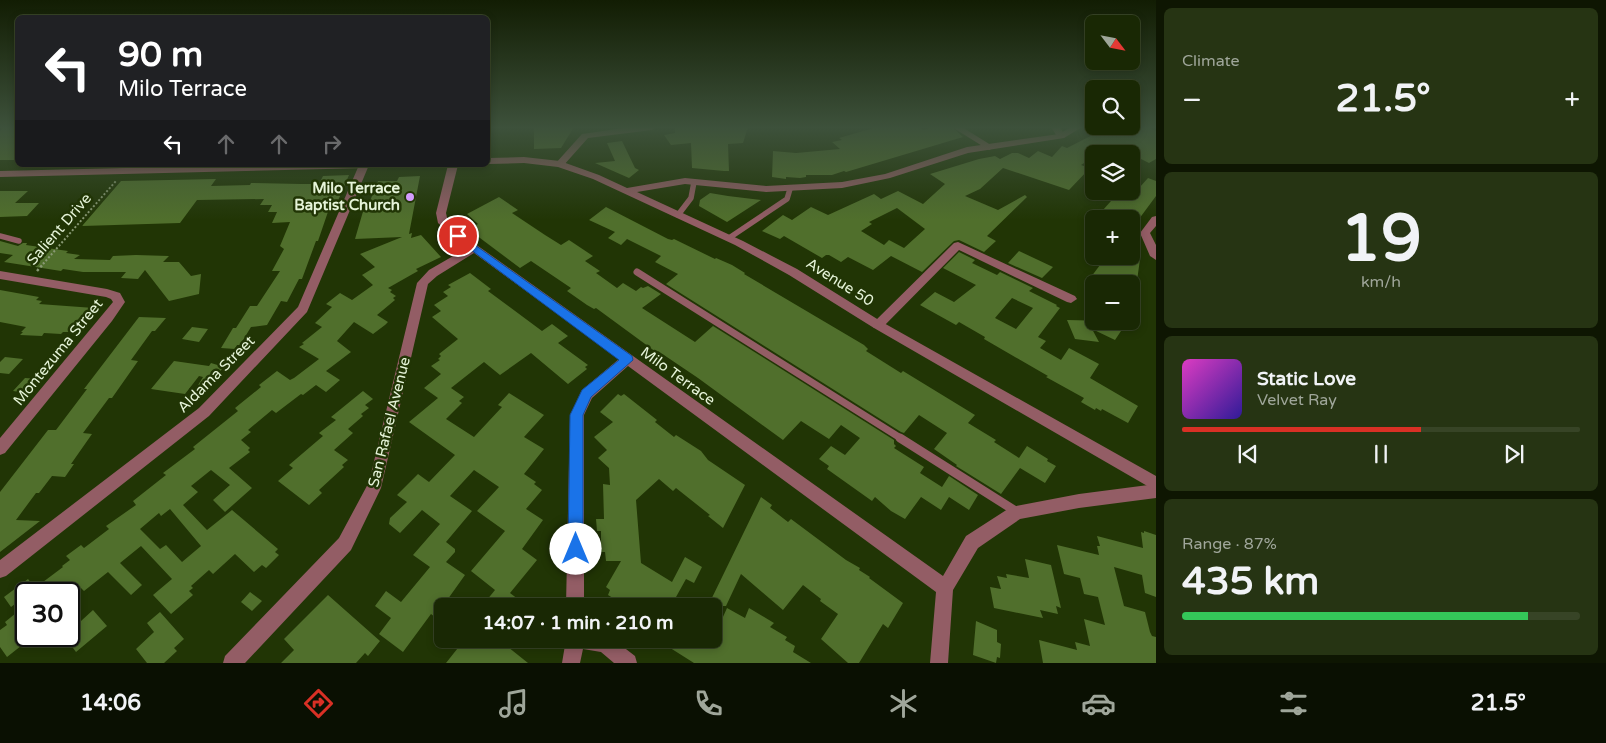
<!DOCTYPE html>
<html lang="en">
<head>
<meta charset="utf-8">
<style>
  :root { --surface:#192804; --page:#263413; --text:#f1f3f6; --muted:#9fa69a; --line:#374426; --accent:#d93025 }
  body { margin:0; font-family:"Varela Round",sans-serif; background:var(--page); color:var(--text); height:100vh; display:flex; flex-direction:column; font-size:19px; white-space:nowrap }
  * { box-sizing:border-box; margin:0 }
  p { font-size:16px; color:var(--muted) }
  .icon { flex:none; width:28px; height:28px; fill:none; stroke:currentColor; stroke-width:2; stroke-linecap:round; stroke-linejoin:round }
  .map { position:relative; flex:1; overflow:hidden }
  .drawer { display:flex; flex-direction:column; gap:8px; padding:8px; background:#0e1602; width:450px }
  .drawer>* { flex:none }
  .top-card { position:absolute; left:15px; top:15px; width:475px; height:152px; border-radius:8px; box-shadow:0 2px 8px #0003,0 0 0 1px var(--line); background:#202124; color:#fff; overflow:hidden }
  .needle { width:32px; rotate:122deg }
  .fabs { position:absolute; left:1085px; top:15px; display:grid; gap:10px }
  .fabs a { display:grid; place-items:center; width:55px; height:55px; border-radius:8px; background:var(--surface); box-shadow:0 2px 8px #0003,0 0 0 1px var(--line); font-size:25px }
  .speed { position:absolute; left:15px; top:582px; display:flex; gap:10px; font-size:25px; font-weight:700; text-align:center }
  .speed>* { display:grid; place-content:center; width:65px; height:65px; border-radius:50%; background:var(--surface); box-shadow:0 2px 8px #0003,0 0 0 1px var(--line); line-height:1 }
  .speed .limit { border:2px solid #111; border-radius:8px; background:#fff; color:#111 }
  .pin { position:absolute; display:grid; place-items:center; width:42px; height:42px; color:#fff; margin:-21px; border:2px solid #fff; border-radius:50%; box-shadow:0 1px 5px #0007 }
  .me { position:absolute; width:55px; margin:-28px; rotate:0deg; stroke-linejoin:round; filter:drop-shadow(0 0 4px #0008) }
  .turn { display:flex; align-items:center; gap:18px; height:105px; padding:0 20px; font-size:22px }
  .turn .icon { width:65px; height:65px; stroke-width:2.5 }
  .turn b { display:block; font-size:35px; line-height:42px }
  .lanes { display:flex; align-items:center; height:48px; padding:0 20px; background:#0003; justify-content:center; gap:25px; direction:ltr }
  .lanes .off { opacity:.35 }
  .big { font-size:38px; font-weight:700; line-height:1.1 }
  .drawer .tile { flex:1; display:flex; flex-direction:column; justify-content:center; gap:8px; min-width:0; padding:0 18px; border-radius:8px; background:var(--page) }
  .drawer .dial { align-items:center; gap:0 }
  .dial b { font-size:65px; line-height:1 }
  .song { display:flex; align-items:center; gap:15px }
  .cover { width:60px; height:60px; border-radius:8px; background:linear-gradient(135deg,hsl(310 70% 55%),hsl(250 70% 35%)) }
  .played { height:5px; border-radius:2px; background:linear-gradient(90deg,var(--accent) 60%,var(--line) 60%) }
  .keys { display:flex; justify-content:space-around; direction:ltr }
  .heat { display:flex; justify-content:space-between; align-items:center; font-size:28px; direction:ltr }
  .charge { height:8px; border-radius:4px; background:linear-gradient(90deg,#34c759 87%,var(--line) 0) }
  .trip { position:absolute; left:434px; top:598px; width:288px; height:50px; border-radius:8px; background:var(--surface); box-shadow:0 2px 8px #0003,0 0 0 1px var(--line); font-weight:700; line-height:50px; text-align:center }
  .tabs { display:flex; height:80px; justify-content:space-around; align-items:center; background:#0a1002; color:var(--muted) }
  .tabs .icon { width:35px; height:35px }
  .tabs .active { color:var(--accent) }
  .tabs b { font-size:22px; color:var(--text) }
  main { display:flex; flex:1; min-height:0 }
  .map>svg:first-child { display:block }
</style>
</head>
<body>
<main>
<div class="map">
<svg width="1156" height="663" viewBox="0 0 1156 663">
  <rect width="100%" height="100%" fill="#213505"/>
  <path fill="#506f2c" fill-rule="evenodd" d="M4,127H18V160H0V131Z
    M534,127H574L561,148L534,149Z
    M675,127H748L743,143L728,144L729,171H724L692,168L691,143L671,145L664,135L675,133Z
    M877,127H919L924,130L932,127H952L963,137L846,172L844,171L832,175H806V177L800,178L786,177V179L772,177L773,151L796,153L840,149L832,142L842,140L839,138Z
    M1108,127H1148L1156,131V159L1149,163L1131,154L1110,147L1098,154H1094V157L1081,165L1090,168L1069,190L1003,168L980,189L965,196L998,210L1025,195L1027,197L987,236L996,241L984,252L959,240L954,241L922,272L891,256L873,270L848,257L841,262L829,255H826L822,258L784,236L780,239L762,231L783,215L792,220L811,207L828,215L874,194L881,199L898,191L923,204L945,184L930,174L979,159L995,156L1000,159L1012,153H1018L1029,158L1038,151L1052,157L1062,146L1067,148ZM897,208L925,229L904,248L889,240L884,245L861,231L872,224L869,222Z
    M622,141L635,168L639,170L629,178L595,163L615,161L607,143Z
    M349,175L337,203H331L318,241H316L302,279H299L287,302L281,301L267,325L251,327L240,345H237L235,349L221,348L233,328H236L250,306H257L280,271H272L284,249L280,246L290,222L272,223L277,212H268L272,205H260L264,199L197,200L180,223L82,226L121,181L216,179L211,186L250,185L251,183L301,184H319L323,176Z
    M420,176L409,234L412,233L411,238L421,235L441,257L416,269L418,271L388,288L392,290L390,292L396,296L393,298L395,300L377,315L388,322L385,325L373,334L354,322L337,341L351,352L326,371L340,380L326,392L316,385L303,395L301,394L276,413L272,410L248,430L251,432L241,440L250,448L248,450L250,452L229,468L252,488L225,512L213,500L230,485L211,470L191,486L198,492L183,505L207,530L232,510L278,549L275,552L279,555L266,568L262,565L254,572L235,554L213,574L209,570L191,586L193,588L189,591L193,595L171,614L153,595L172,579L141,546L120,563L142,585L131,595L108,572L84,591L81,588L73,594H26V596L11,607L4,597L28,579L35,588L63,567L62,566L70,560L66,556L81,545L84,548L109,529L106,526L136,505L133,501L166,475L163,473L195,449L193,447L238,411L235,408L261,387L259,385L277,371L290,380L294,378L319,359L299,347L304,344L302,343L322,327L315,323L332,307L326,304L340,293L352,300L373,285L362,275L375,267L360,254L402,237L355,239L364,208L368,206L378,181H397L399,177ZM170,509L201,546L182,562L166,545L160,549L140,529L159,513L161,516Z
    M1148,178L1156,181V196L1139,219H1095L1111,201L1106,199L1114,191H1131V185L1139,188Z
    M0,191H28L15,203H39L27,216L0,217Z
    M710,193L728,196L761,200L727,222L699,206L700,200Z
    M499,197L518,210L512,213L545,235L561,245L569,240L593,256L585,261L600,271L596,273L617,288L623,283L636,291L641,287L643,288L648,286L661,294L642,308L695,342L713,326L894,440V444L896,446L894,448L924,467L920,473L942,487L949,476L978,495L969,510L949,497L941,510L921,497L905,519L891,511L875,497L872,501L827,469L829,466L819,459L831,446L845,455L860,438L841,425L829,439L801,421L783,440L698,378L658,351L656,352L596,308L594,309L587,305L567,291L571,288L531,261L520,268L468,229L478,224L467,214Z
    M606,207L668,239L672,240L674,239L715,259L716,258L732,265L745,273L744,274L864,345L868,349L866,351L901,373L903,371L975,415L968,423L996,440L994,442L1019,458L1027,446L1048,459L1047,461L1056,466L1045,483L1020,468L1001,494L956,466L957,465L934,449L947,433L919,415L904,433L901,432L666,284L678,274L655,262L661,256L627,239L621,245L608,238L615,232L589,220Z
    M0,241L18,246L23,243H27L26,245L68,251L66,253L80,255L74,259L110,260L113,256L136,255L169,256L163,262H179L191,276L201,274L199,294L169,301L145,270L138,279L121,278L126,272H83L63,269L61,271L4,262L13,255L0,253Z
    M1019,251L1053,267L1042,278L1008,263Z
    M959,252L975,260L972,263L997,275L1000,272L1033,288L1029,291L1057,305L1056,306L1060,308L1038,337L1046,341L1040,348L1061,360L1069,348L1099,364L1090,378L1138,406L1128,423L1102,409L1101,411L1096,408L1095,410L1081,402L1084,398L1046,377L1048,376L984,339L985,337L959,322L956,325L920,305L935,292L954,302L976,285L943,268ZM1012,298L1033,308L1016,329L995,318Z
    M1117,256H1131L1140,259L1137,281L1124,277L1119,284H1105L1091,277L1103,261L1115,266Z
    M470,273L491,289L488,291L542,331L552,324L568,336L558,343L588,365L585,367L587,369L568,384L531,353L500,375L484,362L451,388L464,397L459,401L462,403L446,419L474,437L502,407L498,405L509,393L544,415L524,437L544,449L524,474L536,482L534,484L542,490L526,509L543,520L522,549L537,560L510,593L527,606H482L495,590L471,571L505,531L477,511L499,487L474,470L450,496L472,511L446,542L455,549V552L446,562L465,575L435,617L431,614L403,652L379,634L391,618L375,606L386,591L401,602L430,567L413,555L440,524L422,510L400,533L389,524L390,518L407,502L397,495L418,474L429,482L455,455L409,422L438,398L424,388L441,374L431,366L440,360L438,359L441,356L439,354L458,339L432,317L441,311L434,305L448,296L443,292L451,287L448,285Z
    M0,290L39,297L36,300L42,301L39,304L94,308L73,332H63L61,334L44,333L42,336L20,335L23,332H21L26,327L0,322Z
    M139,317L166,318L155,331H152L131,360L138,361L112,398H109L83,433L92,434L71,464H74L65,477L52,476L39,493H36L16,520L40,521L0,552V492L48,430H56L87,389H84Z
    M1067,320L1110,321L1123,328L1115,340L1092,329L1099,342L1075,339Z
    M192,327L208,329L199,342L182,339Z
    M5,357L23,359L9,374L0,373V362Z
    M174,361L209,366L211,363L224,367L199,394L195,390L203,377L199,376L185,394L151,389Z
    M25,378L39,379L27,393L13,391Z
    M363,391L373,399L365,405L369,408L361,414L363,416L348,429L353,433L334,450L348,460L342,465L344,467L319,490L322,493L309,505L278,481L293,468L289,465L323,436L319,433L336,420L331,417Z
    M618,394L621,396L624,394L657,420L655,422L674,437L676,435L701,451L708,460L745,485L723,528L708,516L710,515L676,488L673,491L659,479L636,500L641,563L672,582L685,557L702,567L694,583L686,579L671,606H626L608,595L610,590L606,587L621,561H606L605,552H601V531H597L596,519H604L603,484L610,485L609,468L598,458L607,450L594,437L613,422L600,412Z
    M761,497L772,505L770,508L788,522L791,519L846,560L860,568L859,570L870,577L869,578L903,603L888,628L883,624L859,663H848L821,639L838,614L820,601L821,599L803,585L783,610L741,574L726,606H708Z
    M1144,531L1156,535V597L1145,593L1142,575L1114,567L1124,606L1145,612L1150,632L1152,636L1156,637V663H1043L1039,640L1077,650L1075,642L1090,646L1084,619L1105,625L1098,597L1084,594L1080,578L1064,574L1057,545L1099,555L1097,546H1100L1097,536L1143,548L1141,532L1144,533Z
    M1025,559L1051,565L1061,608L1056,606L1058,614L1040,610L1043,618L994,608L990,587L1001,589L997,576L1007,578L1006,574L1029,578Z
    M250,592L262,601L252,611L241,602Z
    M328,595L380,641L368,656L365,653L356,663H281L294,650L284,639Z
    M727,608L745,618L749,608L774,623L770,627L787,637L785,640L795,646L793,652L811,663H694L656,639H713Z
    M21,609L26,616V642L7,657L0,647V630L7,625L5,622Z
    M93,610L107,626L76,652L64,636H69V632Z
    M160,612L184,639L174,648L177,651L164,663H147L136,649L154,632L147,623Z
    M976,621L997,630V642L1001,644L1000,658L997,657L996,663L973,655Z
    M465,639H498L528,663H446Z"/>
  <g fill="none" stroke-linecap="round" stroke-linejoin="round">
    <path stroke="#889873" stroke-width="2" stroke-dasharray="2 2" stroke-linecap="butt" d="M43,264L116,181"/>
    <path stroke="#889873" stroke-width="2.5" stroke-dasharray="2.5 2.5" stroke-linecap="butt" d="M37,271L44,263"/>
    <path stroke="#935d65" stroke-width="5.5" d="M957,127L989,147
      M678,215L691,198L694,182
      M0,236L19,241
      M729,238L787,199L790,189"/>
    <path stroke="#935d65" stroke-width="7" d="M637,272L902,439"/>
    <path stroke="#935d65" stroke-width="9" d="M900,438L1017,512"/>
    <path fill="#935d65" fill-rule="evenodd" d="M630,127H656L652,130L588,138L563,166H557L555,164L582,134Z
      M1051,127H1060L1065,136L1064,138H1058Z
      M359,165H369L307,312L209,416L6,576L0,578V560L199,408L298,307Z
      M448,165H458L446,213L448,222L478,246L943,576L966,536L1011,507L1079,494L1156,484V498L1079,508L1020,519L978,548L953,590L948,663H930L936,592L628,366L592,398L584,415V606H566L570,415L582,390L619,359L474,253L437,276L428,284L381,488L351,550L245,663H223L225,656L339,538L369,482L417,283L429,270L467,248L438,223L436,213Z
      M1156,216V226L1150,233L1156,245V260L1150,256L1140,233L1152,217Z
      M958,242L1075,296L1077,299L1071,303L1067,302L959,250L882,328H874L872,325L874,322L954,243Z
      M0,271L107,289L120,293L125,302L112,321L5,453L0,455V438L113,302L111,299L106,297L0,279Z
      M566,639H613L635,656L637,663H614L601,652L583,649L580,663H562Z"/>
    <path fill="#935d65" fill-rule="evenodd" d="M1071,127H1082L1064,138L968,153L890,178L842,188L766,192L685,184L637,192L743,241L797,269L882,322L1156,476V491L874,328L789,275L735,245L593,179L558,167L524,163L488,164V158L524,157L560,161L599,175L627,188L685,178L766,186L842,182L885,174L967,147L1059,134Z
      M250,165H372L367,168L0,177V171Z"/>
  </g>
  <linearGradient id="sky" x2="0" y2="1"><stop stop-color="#121d03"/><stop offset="0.58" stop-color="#3d513b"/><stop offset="1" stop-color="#3d513b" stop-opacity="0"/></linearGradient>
  <rect width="1156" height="220" fill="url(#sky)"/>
  <path fill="#1a73e8" stroke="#114b97" d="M458,233L632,356L633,360L591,397L583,415V549L581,554L576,556L570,554L568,549L570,415L582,390L619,360L455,238V234Z"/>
  <circle fill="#d39cfc" stroke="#213505" stroke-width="2" cx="410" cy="197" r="5"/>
  <g text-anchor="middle" stroke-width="5" stroke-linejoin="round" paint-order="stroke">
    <g font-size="15" font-weight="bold" fill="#e6f4d9" stroke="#213505" text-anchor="end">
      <text x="400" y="193">Milo Terrace<tspan x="400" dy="17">Baptist Church</tspan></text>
    </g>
    <g font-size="15" fill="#e6f4d9" stroke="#213505">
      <text transform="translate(59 229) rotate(-49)" y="5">Salient Drive</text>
      <text transform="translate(840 282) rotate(32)" y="5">Avenue 50</text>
      <text transform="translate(58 352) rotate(-51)" y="5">Montezuma Street</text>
      <text transform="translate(216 374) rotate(-45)" y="5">Aldama Street</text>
      <text transform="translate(678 376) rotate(36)" y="5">Milo Terrace</text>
      <text transform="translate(389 422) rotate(-76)" y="5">San Rafael Avenue</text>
    </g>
  </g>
</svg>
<div class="fabs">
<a><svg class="needle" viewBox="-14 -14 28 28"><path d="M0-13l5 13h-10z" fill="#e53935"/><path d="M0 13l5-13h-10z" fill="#9fa69a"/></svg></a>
<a><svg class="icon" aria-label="search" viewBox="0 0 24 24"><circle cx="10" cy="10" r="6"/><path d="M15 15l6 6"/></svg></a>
<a><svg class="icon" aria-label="layers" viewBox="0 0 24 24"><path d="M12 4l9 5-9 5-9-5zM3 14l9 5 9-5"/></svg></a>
<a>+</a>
<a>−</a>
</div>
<div class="speed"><div class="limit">30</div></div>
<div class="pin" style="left:458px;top:236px;background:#d93025"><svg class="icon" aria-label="arrive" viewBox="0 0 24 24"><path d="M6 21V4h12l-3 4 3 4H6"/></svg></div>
<svg class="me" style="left:576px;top:549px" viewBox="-20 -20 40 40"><circle r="19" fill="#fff"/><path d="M0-13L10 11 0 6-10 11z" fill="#1a73e8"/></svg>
<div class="trip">14:07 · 1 min · 210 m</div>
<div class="top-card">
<div class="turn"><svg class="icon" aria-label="left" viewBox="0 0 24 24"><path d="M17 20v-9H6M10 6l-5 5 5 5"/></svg><div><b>90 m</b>Milo Terrace</div></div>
<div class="lanes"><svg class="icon" aria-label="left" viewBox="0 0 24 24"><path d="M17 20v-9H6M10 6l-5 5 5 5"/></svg><svg class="icon off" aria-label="ahead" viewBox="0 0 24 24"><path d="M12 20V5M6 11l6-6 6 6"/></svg><svg class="icon off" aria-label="ahead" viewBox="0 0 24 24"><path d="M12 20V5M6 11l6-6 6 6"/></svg><svg class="icon off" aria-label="right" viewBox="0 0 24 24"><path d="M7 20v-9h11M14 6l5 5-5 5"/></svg></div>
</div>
</div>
<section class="drawer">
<div class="tile"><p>Climate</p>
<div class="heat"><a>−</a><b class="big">21.5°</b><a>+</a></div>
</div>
<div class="tile dial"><b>19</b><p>km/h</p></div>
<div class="tile">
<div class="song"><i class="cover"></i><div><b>Static Love</b><p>Velvet Ray</p></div></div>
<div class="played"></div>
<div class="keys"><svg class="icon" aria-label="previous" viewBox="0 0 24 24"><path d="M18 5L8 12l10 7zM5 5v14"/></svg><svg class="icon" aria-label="pause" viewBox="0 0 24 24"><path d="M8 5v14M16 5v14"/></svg><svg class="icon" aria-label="next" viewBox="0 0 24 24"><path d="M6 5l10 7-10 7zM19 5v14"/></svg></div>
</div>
<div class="tile"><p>Range · 87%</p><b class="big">435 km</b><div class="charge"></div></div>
</section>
</main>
<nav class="tabs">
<b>14:06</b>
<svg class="icon active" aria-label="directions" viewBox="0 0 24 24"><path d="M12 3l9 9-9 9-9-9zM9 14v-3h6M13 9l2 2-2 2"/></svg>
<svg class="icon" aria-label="music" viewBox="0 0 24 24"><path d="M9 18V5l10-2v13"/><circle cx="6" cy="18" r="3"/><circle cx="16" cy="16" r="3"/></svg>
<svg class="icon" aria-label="phone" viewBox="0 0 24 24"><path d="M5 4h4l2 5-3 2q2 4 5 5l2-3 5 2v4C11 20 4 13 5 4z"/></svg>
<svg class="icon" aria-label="climate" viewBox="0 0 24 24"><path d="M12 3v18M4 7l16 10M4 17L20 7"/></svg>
<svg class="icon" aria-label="car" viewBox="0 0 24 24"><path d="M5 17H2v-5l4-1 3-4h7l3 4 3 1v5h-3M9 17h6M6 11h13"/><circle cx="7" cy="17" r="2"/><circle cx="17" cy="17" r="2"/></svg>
<svg class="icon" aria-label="filters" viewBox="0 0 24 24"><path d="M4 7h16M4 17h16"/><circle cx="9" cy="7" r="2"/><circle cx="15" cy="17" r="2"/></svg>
<b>21.5°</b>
</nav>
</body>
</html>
